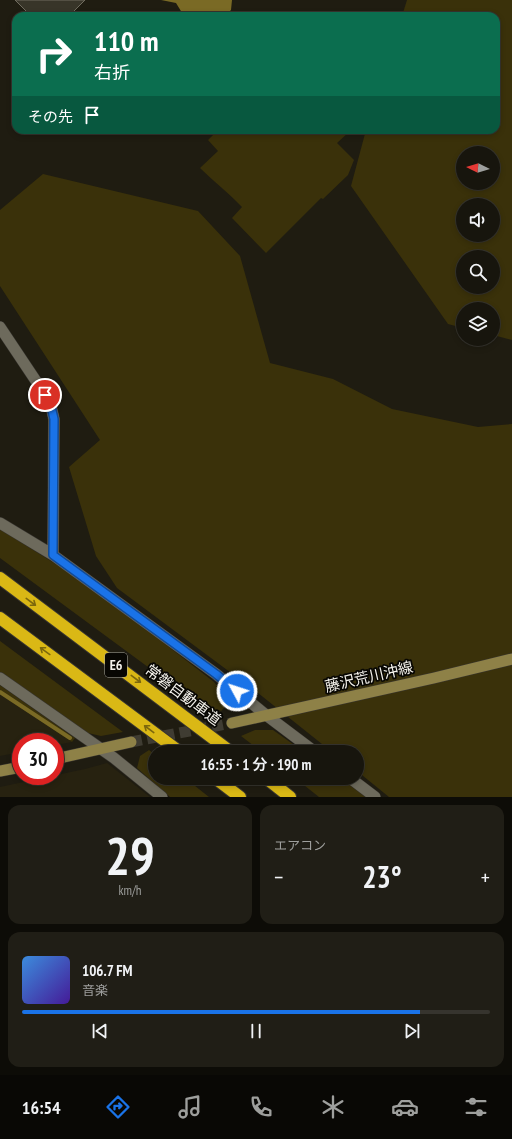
<!DOCTYPE html>
<html lang="ja">
<head>
<meta charset="utf-8">
<style>
  :root { --surface:#17150d; --page:#201e16; --text:#f1f3f6; --muted:#9e9f9d; --line:#36342e; --accent:#1a73e8 }
  body { margin:0; font-family:"PT Sans Narrow","Noto Sans JP",sans-serif; background:var(--page); color:var(--text); height:100vh; display:flex; flex-direction:column; font-size:15px; white-space:nowrap }
  * { box-sizing:border-box; margin:0 }
  p { font-size:13px; color:var(--muted) }
  .icon { flex:none; width:22px; height:22px; fill:none; stroke:currentColor; stroke-width:2; stroke-linecap:round; stroke-linejoin:round }
  .map { position:relative; height:797px; overflow:hidden }
  .panel { display:flex; flex-direction:column; gap:8px; padding:8px; background:#0d0c07; flex:1 }
  .panel>* { flex:none }
  .guide { position:absolute; left:12px; top:12px; width:488px; height:122px; border-radius:12px; box-shadow:0 2px 6px #0003,0 0 0 1px var(--line); background:#0b6e4f; color:#fff; overflow:hidden }
  .needle { width:26px; rotate:275deg }
  .controls { position:absolute; left:456px; top:146px; display:grid; gap:8px }
  .controls a { display:grid; place-items:center; width:44px; height:44px; border-radius:50%; background:var(--surface); box-shadow:0 2px 6px #0003,0 0 0 1px var(--line); font-size:20px }
  .speed { position:absolute; left:12px; top:733px; display:flex; gap:8px; font-size:20px; font-weight:700; text-align:center }
  .speed>* { display:grid; place-content:center; width:52px; height:52px; border-radius:50%; background:var(--surface); box-shadow:0 2px 6px #0003,0 0 0 1px var(--line); line-height:1 }
  .speed .limit { border:6px solid #d22; background:#fff; color:#111 }
  .pin { position:absolute; display:grid; place-items:center; width:34px; height:34px; color:#fff; margin:-17px; border:2px solid #fff; border-radius:50%; box-shadow:0 1px 4px #0007 }
  .me { position:absolute; width:44px; margin:-22px; rotate:310deg; stroke-linejoin:round; filter:drop-shadow(0 0 3px #0008) }
  .turn { display:flex; align-items:center; gap:14px; height:84px; padding:0 16px; font-size:18px }
  .turn .icon { width:52px; height:52px; stroke-width:2.5 }
  .turn b { display:block; font-size:28px; line-height:34px }
  .then { display:flex; align-items:center; height:38px; padding:0 16px; background:#0003; gap:8px; font-size:15px }
  .big { font-size:30px; font-weight:600; line-height:1.1 }
  .panel .tile { flex:1; display:flex; flex-direction:column; justify-content:center; gap:6px; min-width:0; padding:0 14px; border-radius:12px; background:var(--page) }
  .panel .dial { align-items:center; gap:0 }
  .dial b { font-size:52px; line-height:1 }
  .song { display:flex; align-items:center; gap:12px }
  .cover { width:48px; height:48px; border-radius:6px; background:linear-gradient(135deg,hsl(210 70% 55%),hsl(260 70% 35%)) }
  .played { height:4px; border-radius:2px; background:linear-gradient(90deg,var(--accent) 85%,var(--line) 85%) }
  .keys { display:flex; justify-content:space-around; direction:ltr }
  .heat { display:flex; justify-content:space-between; align-items:center; font-size:22px; direction:ltr }
  .panel .tiles { flex:1; display:grid; gap:8px; grid-template-columns:1fr 1fr }
  .tile:last-child { grid-column:span 2 }
  .trip { position:absolute; left:148px; top:745px; width:216px; height:40px; border-radius:20px; background:var(--surface); box-shadow:0 2px 6px #0003,0 0 0 1px var(--line); font-weight:600; line-height:40px; text-align:center }
  .tab-bar { display:flex; height:64px; justify-content:space-around; align-items:center; background:#090805; color:var(--muted) }
  .tab-bar .icon { width:28px; height:28px }
  .tab-bar .selected { color:var(--accent) }
  .tab-bar b { font-size:18px; color:var(--text) }
  .map>svg:first-child { display:block }
</style>
</head>
<body>
<div class="map">
<svg width="512" height="797" viewBox="0 0 512 797">
  <rect width="100%" height="100%" fill="#1f1c11"/>
  <path fill="#272210" d="M0,694L72,742L55,745V742H21V752L0,756Z
    M107,763L150,797H0V787L85,769Z"/>
  <path fill="#3a310a" fill-rule="evenodd" d="M407,0H512V340L493,335V309H463V328L448,324L351,186L366,130H496V16H402ZM463,153H493V183H463ZM463,205H493V235H463ZM463,257H493V287H463Z
    M218,130H347L349,132L337,143L354,160L348,175L323,199L321,198L266,253L232,218L242,207C229,193 214,182 200,168L218,151L208,140Z
    M43,174L198,211L240,256L270,363L333,379L392,409L478,427L512,424V797H389L357,771V752H332L258,693L117,588L96,556L69,467L100,440L0,286V210Z
    M0,529L65,570L160,640L214,682L225,695L224,708L221,711L219,710L209,712L0,558Z
    M0,641L123,732L101,736L88,733L0,673Z
    M0,685L75,738L72,742L0,694Z
    M255,730H273L304,752H262L241,736Z
    M149,750L155,755V778H185L209,797H170L137,768L140,756Z
    M295,778H340L366,797H319Z"/>
  <path fill="#7a6a25" d="M161,0H232L231,10L225,16H184L176,3Z"/>
  <g fill="none" stroke-linecap="round" stroke-linejoin="round">
    <path stroke="#7a6a25" stroke-width="4" d="M0,692L70,738"/>
  </g>
  <path fill="#383529" stroke="#716d60" d="M15,0H85L69,16H31Z"/>
  <g fill="none" stroke-linecap="round" stroke-linejoin="round">
    <path stroke="#3f3c32" stroke-width="11" stroke-dasharray="11 5.5" stroke-linecap="butt" d="M131,742L232,723"/>
    <defs>
      <path id="minor" d="M0,327L50,402L54,419L53,555
        M0,523L53,555L216,674L266,715L315,752
        M0,678L114,758L162,797
        M350,778L375,797"/>
      <path id="secondary" d="M232,723L434,678L512,659
        M55,759L131,742
        M0,771L21,767"/>
      <path id="motorway" d="M0,578L231,752
        M0,618L180,752
        M215,778L240,797
        M266,778L290,797"/>
    </defs>
    <use href="#minor" stroke="#383530" stroke-width="12"/>
    <use href="#secondary" stroke="#383530" stroke-width="12"/>
    <use href="#motorway" stroke="#383530" stroke-width="14"/>
    <use href="#minor" stroke="#6d6a5c" stroke-width="11"/>
    <use href="#secondary" stroke="#8e8147" stroke-width="11"/>
    <use href="#motorway" stroke="#dab815" stroke-width="12"/>
  </g>
  <defs><path id="oneway-shaft" d="M-6 0H5M1.5-3L5.5 0L1.5 3" fill="none" stroke-width="1.6" stroke-linecap="round" stroke-linejoin="round"/></defs>
  <g stroke="#7c680d">
    <use href="#oneway-shaft" transform="translate(31 602) rotate(37)"/>
    <use href="#oneway-shaft" transform="translate(45 651) rotate(-144)"/>
    <use href="#oneway-shaft" transform="translate(136 679) rotate(37)"/>
    <use href="#oneway-shaft" transform="translate(149 729) rotate(-143)"/>
  </g>
  <g fill="none" stroke-linecap="round" stroke-linejoin="round">
    <defs>
      <path id="route" d="M45,395L50,402L54,419L53,555L216,674L237,691"/>
    </defs>
    <use href="#route" stroke="#114b97" stroke-width="10"/>
    <use href="#route" stroke="#1a73e8" stroke-width="7"/>
  </g>
  <g text-anchor="middle" stroke-width="3.5" stroke-linejoin="round" paint-order="stroke">
    <rect fill="#080703" stroke="#adaca5" stroke-width="1" x="105" y="653" width="22" height="24" rx="3"/>
    <g font-size="14" font-weight="bold" fill="#f4f2eb">
      <text x="116" y="670">E6</text>
    </g>
    <g font-size="15" fill="#f4f2eb" stroke="#080703">
      <text transform="translate(369 677) rotate(-13)" y="5">藤沢荒川沖線</text>
      <text transform="translate(183 695) rotate(37)" y="5">常磐自動車道</text>
    </g>
  </g>
</svg>
<div class="controls">
<a><svg class="needle" viewBox="-14 -14 28 28"><path d="M0-13l5 13h-10z" fill="#e53935"/><path d="M0 13l5-13h-10z" fill="#9e9f9d"/></svg></a>
<a><svg class="icon" aria-label="sound" viewBox="0 0 24 24"><path d="M4 9h4l5-4v14l-5-4H4zM17 9q2 3 0 6"/></svg></a>
<a><svg class="icon" aria-label="search" viewBox="0 0 24 24"><circle cx="10" cy="10" r="6"/><path d="M15 15l6 6"/></svg></a>
<a><svg class="icon" aria-label="layers" viewBox="0 0 24 24"><path d="M12 4l9 5-9 5-9-5zM3 14l9 5 9-5"/></svg></a>
</div>
<div class="speed"><div class="limit">30</div></div>
<div class="pin" style="left:45px;top:395px;background:#d93025"><svg class="icon" aria-label="arrive" viewBox="0 0 24 24"><path d="M6 21V4h12l-3 4 3 4H6"/></svg></div>
<svg class="me" style="left:237px;top:691px" viewBox="-20 -20 40 40"><circle r="17" fill="#1a73e8" stroke="#fff" stroke-width="3"/><path d="M0-11L8 9 0 5-8 9z" fill="#fff"/></svg>
<div class="trip">16:55 · 1 分 · 190 m</div>
<div class="guide">
<div class="turn"><svg class="icon" aria-label="right" viewBox="0 0 24 24"><path d="M7 20v-9h11M14 6l5 5-5 5"/></svg><div><b>110 m</b>右折</div></div>
<div class="then">その先<svg class="icon" aria-label="arrive" viewBox="0 0 24 24"><path d="M6 21V4h12l-3 4 3 4H6"/></svg></div>
</div>
</div>
<section class="panel">
<div class="tiles">
<div class="tile dial"><b>29</b><p>km/h</p></div>
<div class="tile"><p>エアコン</p>
<div class="heat"><a>−</a><b class="big">23°</b><a>+</a></div>
</div>
<div class="tile">
<div class="song"><i class="cover"></i><div><b>106.7 FM</b><p>音楽</p></div></div>
<div class="played"></div>
<div class="keys"><svg class="icon" aria-label="previous" viewBox="0 0 24 24"><path d="M18 5L8 12l10 7zM5 5v14"/></svg><svg class="icon" aria-label="pause" viewBox="0 0 24 24"><path d="M8 5v14M16 5v14"/></svg><svg class="icon" aria-label="next" viewBox="0 0 24 24"><path d="M6 5l10 7-10 7zM19 5v14"/></svg></div>
</div>
</div>
</section>
<nav class="tab-bar">
<b>16:54</b>
<svg class="icon selected" aria-label="directions" viewBox="0 0 24 24"><path d="M12 3l9 9-9 9-9-9zM9 14v-3h6M13 9l2 2-2 2"/></svg>
<svg class="icon" aria-label="music" viewBox="0 0 24 24"><path d="M9 18V5l10-2v13"/><circle cx="6" cy="18" r="3"/><circle cx="16" cy="16" r="3"/></svg>
<svg class="icon" aria-label="phone" viewBox="0 0 24 24"><path d="M5 4h4l2 5-3 2q2 4 5 5l2-3 5 2v4C11 20 4 13 5 4z"/></svg>
<svg class="icon" aria-label="climate" viewBox="0 0 24 24"><path d="M12 3v18M4 7l16 10M4 17L20 7"/></svg>
<svg class="icon" aria-label="car" viewBox="0 0 24 24"><path d="M5 17H2v-5l4-1 3-4h7l3 4 3 1v5h-3M9 17h6M6 11h13"/><circle cx="7" cy="17" r="2"/><circle cx="17" cy="17" r="2"/></svg>
<svg class="icon" aria-label="filters" viewBox="0 0 24 24"><path d="M4 7h16M4 17h16"/><circle cx="9" cy="7" r="2"/><circle cx="15" cy="17" r="2"/></svg>
</nav>
</body>
</html>
